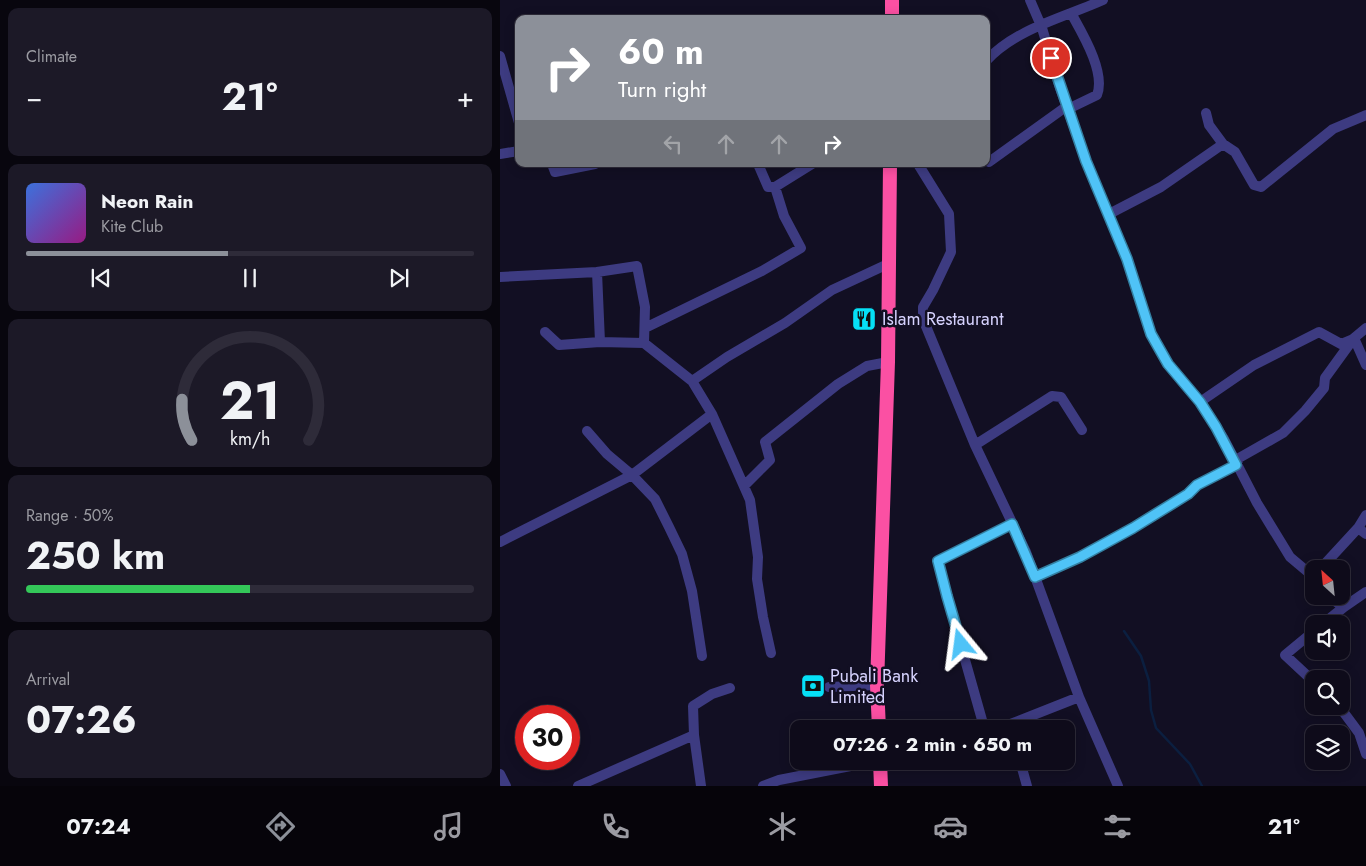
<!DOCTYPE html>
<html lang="en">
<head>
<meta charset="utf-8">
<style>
  :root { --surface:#0e0b1a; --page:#1c1927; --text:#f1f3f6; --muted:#9b9ba2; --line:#2e2b39; --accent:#8c9099 }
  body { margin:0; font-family:Jost,sans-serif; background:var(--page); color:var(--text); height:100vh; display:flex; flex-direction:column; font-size:19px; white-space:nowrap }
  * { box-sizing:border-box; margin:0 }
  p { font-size:16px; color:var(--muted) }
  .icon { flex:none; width:28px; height:28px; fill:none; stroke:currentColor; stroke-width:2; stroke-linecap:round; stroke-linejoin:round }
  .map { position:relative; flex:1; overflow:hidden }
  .details { display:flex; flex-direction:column; gap:8px; padding:8px; background:#08060e; width:500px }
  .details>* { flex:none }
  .banner { position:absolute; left:15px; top:15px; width:475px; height:152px; border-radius:10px; box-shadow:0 2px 12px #0003,0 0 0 1px var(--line); background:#8c9099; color:#fff; overflow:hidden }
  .needle { width:32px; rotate:333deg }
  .fabs { position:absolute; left:805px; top:560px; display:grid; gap:10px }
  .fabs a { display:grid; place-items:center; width:45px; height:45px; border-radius:10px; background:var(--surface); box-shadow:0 2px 12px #0003,0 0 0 1px var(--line); font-size:25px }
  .speed { position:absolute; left:15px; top:705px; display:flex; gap:10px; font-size:25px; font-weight:700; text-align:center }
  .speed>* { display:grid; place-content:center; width:65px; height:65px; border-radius:50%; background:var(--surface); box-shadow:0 2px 12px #0003,0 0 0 1px var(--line); line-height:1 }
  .speed .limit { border:8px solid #d22; background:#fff; color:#111 }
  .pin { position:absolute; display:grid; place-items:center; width:42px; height:42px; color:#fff; margin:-21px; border:2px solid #fff; border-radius:50%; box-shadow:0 1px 5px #0007 }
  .me { position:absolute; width:55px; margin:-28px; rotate:344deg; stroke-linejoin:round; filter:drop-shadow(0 0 4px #0008) }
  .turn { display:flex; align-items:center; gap:18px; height:105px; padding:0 20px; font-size:22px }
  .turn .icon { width:65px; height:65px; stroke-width:2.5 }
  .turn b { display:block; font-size:35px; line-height:42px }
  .lanes { display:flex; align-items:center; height:48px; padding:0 20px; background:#0003; justify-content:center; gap:25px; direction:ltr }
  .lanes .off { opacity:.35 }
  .big { font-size:38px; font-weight:700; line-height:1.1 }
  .details .widget { flex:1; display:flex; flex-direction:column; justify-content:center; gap:8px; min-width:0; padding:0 18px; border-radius:10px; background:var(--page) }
  .details .dial { align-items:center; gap:0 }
  .dial svg { height:130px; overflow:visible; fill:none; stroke:var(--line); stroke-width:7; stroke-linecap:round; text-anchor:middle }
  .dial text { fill:var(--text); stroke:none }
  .song { display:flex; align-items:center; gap:15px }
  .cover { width:60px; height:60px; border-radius:8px; background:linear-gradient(135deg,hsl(220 70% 55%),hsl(310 70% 35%)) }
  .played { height:5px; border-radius:2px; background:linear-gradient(90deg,var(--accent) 45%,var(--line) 45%) }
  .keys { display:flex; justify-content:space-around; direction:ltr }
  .heat { display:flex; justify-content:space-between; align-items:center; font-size:28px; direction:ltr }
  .charge { height:8px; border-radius:4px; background:linear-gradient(90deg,#34c759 50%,var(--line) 0) }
  .trip { position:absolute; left:290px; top:720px; width:285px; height:50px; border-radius:10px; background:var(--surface); box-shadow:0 2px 12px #0003,0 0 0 1px var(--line); font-weight:700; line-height:50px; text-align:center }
  .menu { display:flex; height:80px; justify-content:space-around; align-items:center; background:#06040a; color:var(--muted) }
  .menu .icon { width:35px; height:35px }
  .menu .on { color:var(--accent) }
  .menu b { font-size:22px; color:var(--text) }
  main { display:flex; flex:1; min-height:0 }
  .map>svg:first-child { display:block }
</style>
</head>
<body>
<main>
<section class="details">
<div class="widget"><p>Climate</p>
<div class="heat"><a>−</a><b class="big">21°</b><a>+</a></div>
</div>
<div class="widget">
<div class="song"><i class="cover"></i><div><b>Neon Rain</b><p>Kite Club</p></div></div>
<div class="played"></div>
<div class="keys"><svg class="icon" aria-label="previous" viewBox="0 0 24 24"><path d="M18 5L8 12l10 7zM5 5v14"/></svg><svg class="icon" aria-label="pause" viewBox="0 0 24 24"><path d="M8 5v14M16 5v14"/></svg><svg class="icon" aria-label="next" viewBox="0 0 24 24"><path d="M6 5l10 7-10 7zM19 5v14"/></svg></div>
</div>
<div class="widget dial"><svg viewBox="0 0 100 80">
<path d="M14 69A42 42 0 1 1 86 69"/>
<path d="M14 69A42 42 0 0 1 8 44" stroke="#8c9099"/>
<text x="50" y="56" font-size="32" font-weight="700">21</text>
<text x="50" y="72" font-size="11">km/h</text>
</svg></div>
<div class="widget"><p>Range · 50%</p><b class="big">250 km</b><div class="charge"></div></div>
<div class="widget"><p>Arrival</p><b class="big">07:26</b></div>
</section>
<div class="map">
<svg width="866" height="786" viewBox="0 0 866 786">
  <rect width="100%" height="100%" fill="#120f23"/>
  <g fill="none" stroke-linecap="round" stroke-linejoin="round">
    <path stroke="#0b1f40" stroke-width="2.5" d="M624,631L641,656L649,681L651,710L656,728L690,764L702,786"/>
    <path stroke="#3d3b81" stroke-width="10" d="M530,0L542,28L560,88L586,161L627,259L651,334L668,364L700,402L724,439L757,503L790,557L809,573L814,570
      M0,56L19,123
      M486,61C517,28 563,18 603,0
      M568,109L597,95C606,72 582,33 571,13
      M706,113L709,125L723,144L735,152L754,185L761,187L833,129L866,115
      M0,154L19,151
      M489,162L567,106
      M52,164L55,172L95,164
      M258,164L268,187H275L312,164
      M418,164L449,214L451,252L433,290L423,307V319L475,445L526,552L579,697
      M609,214L661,187L723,144
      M97,272L137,266L145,307L144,343
      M0,277L97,272L100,342L144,343L192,381
      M145,328L262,271L301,248L284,216L275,187
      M45,332L59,345L100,342
      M854,338L866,365
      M700,402L754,365L819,332L841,344L853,339
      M212,414L250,500L258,557L257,579L263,617L271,653
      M87,431L107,454L132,475L155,499L169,527L182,554L192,591L202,656
      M475,445L552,396L561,397L582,430
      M244,486L270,460L265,442L338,384L367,366L388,362
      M858,528L866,515
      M0,542L132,475L212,414L192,381L227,357L285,323L332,290L390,263
      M817,569L823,566L858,528L866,534
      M809,573L814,582
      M535,577L580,557L633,528L688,494L697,485L736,465L739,458L783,433L805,411L824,388L825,378L854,338L866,328
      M844,607L866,592
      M823,624L844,607L827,596
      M814,631L785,655L814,682
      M329,687L377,685
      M839,706L859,733L866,754
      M508,725L579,697L618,786
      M484,727L447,596L438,561L512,524
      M468,729L508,725L509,729
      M520,761L527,786
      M0,774L6,786
      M78,786L194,735
      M201,786L194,735L193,706L212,694L230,688
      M263,786L279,780L376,761"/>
    <path stroke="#fb50a3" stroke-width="14" d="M392,19V0
      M379,729L377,685L388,362L390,164
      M380,761L381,786"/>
  </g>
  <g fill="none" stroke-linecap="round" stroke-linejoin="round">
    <defs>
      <path id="route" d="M461,644L447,596L438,561L512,524L535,577L580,557L633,528L688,494L697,485L736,465L716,427L700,402L668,364L651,334L627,259L586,161L551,58"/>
    </defs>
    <use href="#route" stroke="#337fa1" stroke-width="12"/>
    <use href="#route" stroke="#4fc3f7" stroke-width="9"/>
  </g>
  <defs>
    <symbol id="restaurant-square" viewBox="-11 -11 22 22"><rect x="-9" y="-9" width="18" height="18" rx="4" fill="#06e0f6" stroke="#120f23"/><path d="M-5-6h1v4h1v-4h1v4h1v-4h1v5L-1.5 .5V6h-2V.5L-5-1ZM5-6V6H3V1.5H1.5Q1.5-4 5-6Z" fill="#111"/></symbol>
    <symbol id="bank-square" viewBox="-11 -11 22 22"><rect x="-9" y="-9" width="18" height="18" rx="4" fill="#06e0f6" stroke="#120f23"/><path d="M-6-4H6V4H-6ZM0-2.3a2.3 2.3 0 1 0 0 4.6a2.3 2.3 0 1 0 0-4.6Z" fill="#111"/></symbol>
  </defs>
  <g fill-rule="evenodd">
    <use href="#restaurant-square" x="350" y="305" width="28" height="28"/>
    <use href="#bank-square" x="299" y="672" width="28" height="28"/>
  </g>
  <g text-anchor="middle" stroke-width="5" stroke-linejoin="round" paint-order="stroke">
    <g font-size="18" fill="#d6d2fe" stroke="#120f23" text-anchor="start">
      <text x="382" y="325">Islam Restaurant</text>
      <text x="330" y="682">Pubali Bank<tspan x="330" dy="21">Limited</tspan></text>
    </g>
  </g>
</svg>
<div class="fabs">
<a><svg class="needle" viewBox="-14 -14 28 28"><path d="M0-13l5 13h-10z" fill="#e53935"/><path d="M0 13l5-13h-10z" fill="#9b9ba2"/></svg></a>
<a><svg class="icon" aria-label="sound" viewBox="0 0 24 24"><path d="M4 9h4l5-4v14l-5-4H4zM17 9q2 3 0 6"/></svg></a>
<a><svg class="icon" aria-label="search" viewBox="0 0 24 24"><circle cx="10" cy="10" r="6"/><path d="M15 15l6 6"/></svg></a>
<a><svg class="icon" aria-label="layers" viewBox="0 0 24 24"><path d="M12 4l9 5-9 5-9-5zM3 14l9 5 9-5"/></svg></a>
</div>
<div class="speed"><div class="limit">30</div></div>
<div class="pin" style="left:551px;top:58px;background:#d93025"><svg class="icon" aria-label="arrive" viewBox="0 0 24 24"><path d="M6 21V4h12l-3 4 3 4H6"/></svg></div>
<svg class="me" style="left:461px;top:644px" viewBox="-20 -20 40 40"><path d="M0-17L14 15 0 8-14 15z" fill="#4fc3f7" stroke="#fff" stroke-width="4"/></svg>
<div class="trip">07:26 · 2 min · 650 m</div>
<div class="banner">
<div class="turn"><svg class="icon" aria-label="right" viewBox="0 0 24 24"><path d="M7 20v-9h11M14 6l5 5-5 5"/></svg><div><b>60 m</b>Turn right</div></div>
<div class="lanes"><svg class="icon off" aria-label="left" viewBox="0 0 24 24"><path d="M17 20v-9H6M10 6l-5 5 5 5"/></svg><svg class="icon off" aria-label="ahead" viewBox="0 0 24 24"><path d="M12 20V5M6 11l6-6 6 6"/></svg><svg class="icon off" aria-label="ahead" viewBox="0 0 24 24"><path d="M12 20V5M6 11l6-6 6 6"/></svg><svg class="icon" aria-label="right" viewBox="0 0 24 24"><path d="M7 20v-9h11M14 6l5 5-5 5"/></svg></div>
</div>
</div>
</main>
<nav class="menu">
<b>07:24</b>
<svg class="icon on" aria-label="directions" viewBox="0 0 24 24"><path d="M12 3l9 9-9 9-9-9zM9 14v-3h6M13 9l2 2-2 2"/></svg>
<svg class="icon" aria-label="music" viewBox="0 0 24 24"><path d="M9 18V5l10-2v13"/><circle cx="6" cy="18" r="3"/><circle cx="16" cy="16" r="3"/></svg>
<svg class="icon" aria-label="phone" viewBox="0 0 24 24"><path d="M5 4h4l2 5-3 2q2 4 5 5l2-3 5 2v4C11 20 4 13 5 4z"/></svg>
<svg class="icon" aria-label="climate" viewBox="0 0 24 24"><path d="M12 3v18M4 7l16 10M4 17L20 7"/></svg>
<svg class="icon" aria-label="car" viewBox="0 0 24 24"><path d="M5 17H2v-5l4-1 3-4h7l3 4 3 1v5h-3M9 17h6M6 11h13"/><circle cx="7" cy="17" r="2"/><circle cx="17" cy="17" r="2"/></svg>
<svg class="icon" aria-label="filters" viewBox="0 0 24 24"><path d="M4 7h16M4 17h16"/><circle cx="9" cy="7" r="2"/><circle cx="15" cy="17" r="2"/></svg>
<b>21°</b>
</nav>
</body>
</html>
